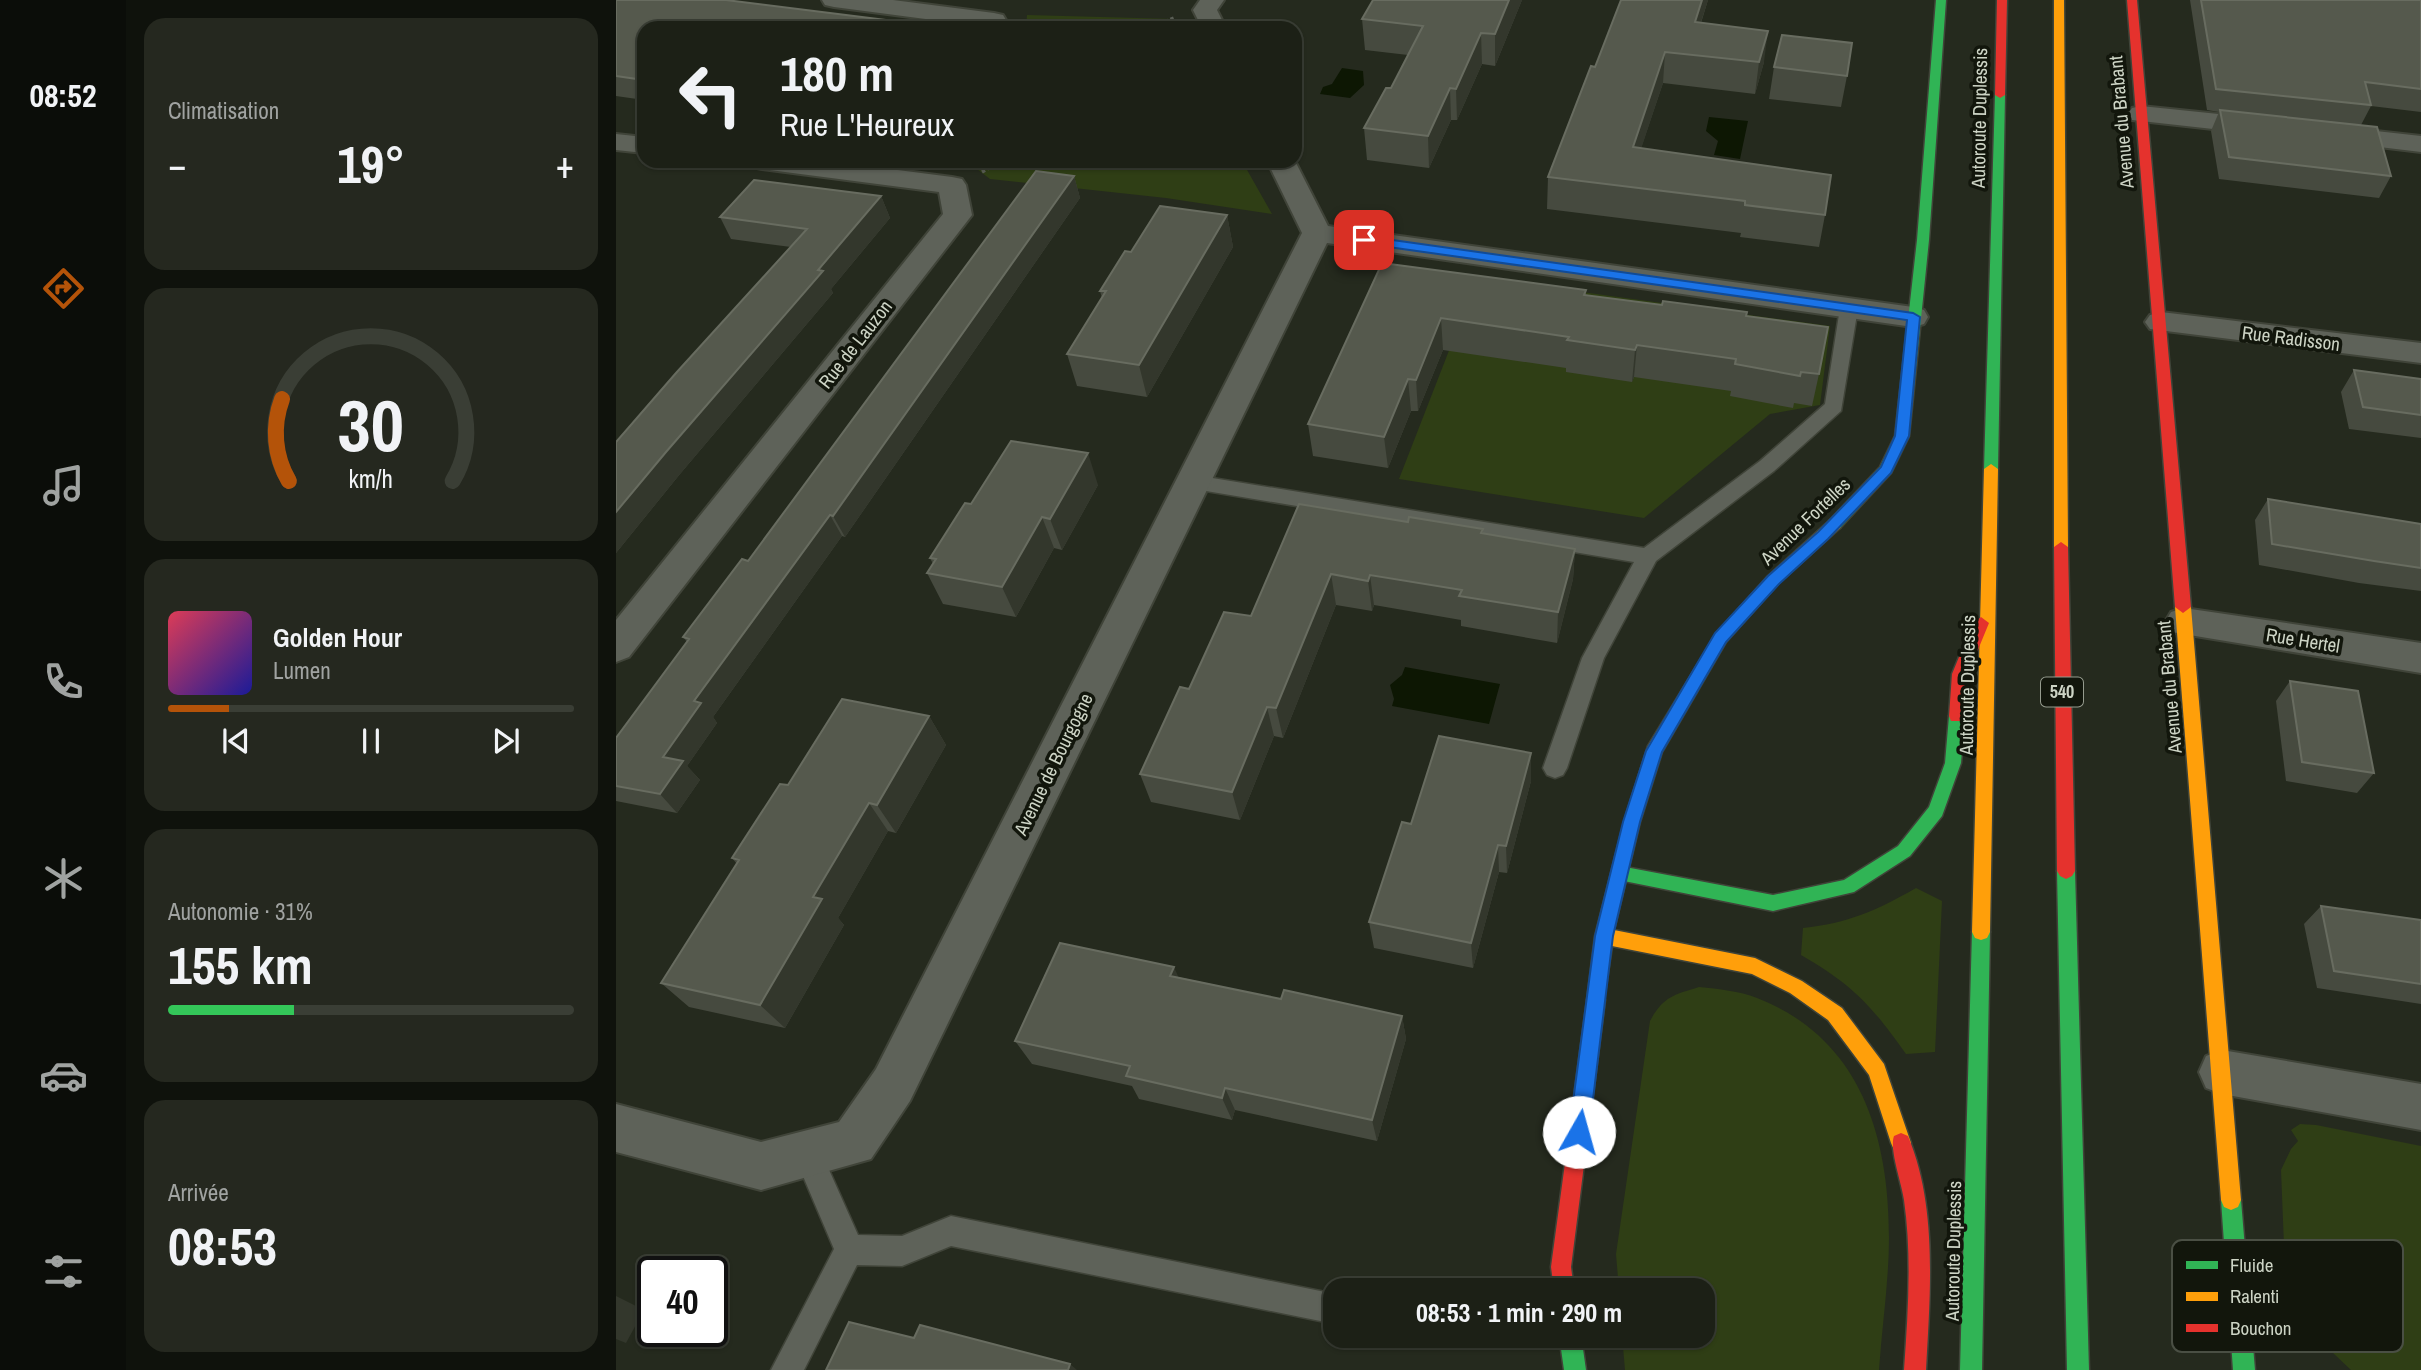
<!DOCTYPE html>
<html lang="fr">
<head>
<meta charset="utf-8">
<style>
  :root { --surface:#1c2016; --page:#25281f; --text:#f1f3f6; --muted:#a0a3a1; --line:#3a3e35; --accent:#b45309 }
  body { margin:0; font-family:"Archivo Narrow",sans-serif; background:var(--page); color:var(--text); height:100vh; display:flex; flex-direction:column; font-size:26px; white-space:nowrap }
  * { box-sizing:border-box; margin:0 }
  p { font-size:23px; color:var(--muted) }
  .icon { flex:none; width:38px; height:38px; fill:none; stroke:currentColor; stroke-width:2; stroke-linecap:round; stroke-linejoin:round }
  .map { position:relative; flex:1; overflow:hidden }
  .drawer { display:flex; flex-direction:column; gap:18px; padding:18px; background:#0f120c; width:490px }
  .drawer>* { flex:none }
  .hud { position:absolute; left:21px; top:21px; width:665px; height:147px; border-radius:21px; box-shadow:0 2px 5px #0004,0 0 0 2px var(--line); background:#1c2016; color:var(--text); overflow:hidden }
  .speed { position:absolute; left:21px; top:1256px; display:flex; gap:14px; font-size:35px; font-weight:700; text-align:center }
  .speed>* { display:grid; place-content:center; width:91px; height:91px; border-radius:50%; background:var(--surface); box-shadow:0 2px 5px #0004,0 0 0 2px var(--line); line-height:1 }
  .speed .limit { border:4px solid #111; border-radius:10px; background:#fff; color:#111 }
  .pin { position:absolute; display:grid; place-items:center; width:60px; height:60px; color:#fff; margin:-30px; border-radius:14px; box-shadow:0 4px 10px #0006 }
  .me { position:absolute; width:77px; margin:-38px; rotate:7deg; stroke-linejoin:round; filter:drop-shadow(0 0 5px #0008) }
  .turn { display:flex; align-items:center; gap:24px; height:147px; padding:0 28px; font-size:32px }
  .turn .icon { width:91px; height:91px; stroke-width:2.5 }
  .turn b { display:block; font-size:49px; line-height:60px }
  .big { font-size:52px; font-weight:800; line-height:1.1 }
  .drawer .widget { flex:1; display:flex; flex-direction:column; justify-content:center; gap:10px; min-width:0; padding:0 24px; border-radius:21px; background:var(--page) }
  .drawer .dial { align-items:center; gap:0 }
  .dial svg { height:182px; overflow:visible; fill:none; stroke:var(--line); stroke-width:7; stroke-linecap:round; text-anchor:middle }
  .dial text { fill:var(--text); stroke:none }
  .song { display:flex; align-items:center; gap:21px }
  .cover { width:84px; height:84px; border-radius:10px; background:linear-gradient(135deg,hsl(350 70% 55%),hsl(240 70% 35%)) }
  .played { height:7px; border-radius:4px; background:linear-gradient(90deg,var(--accent) 15%,var(--line) 15%) }
  .keys { display:flex; justify-content:space-around; direction:ltr }
  .heat { display:flex; justify-content:space-between; align-items:center; font-size:38px; direction:ltr }
  .charge { height:10px; border-radius:5px; background:linear-gradient(90deg,#34c759 31%,var(--line) 0) }
  .trip { position:absolute; left:707px; top:1278px; width:392px; height:70px; border-radius:21px; background:var(--surface); box-shadow:0 2px 5px #0004,0 0 0 2px var(--line); font-weight:800; line-height:70px; text-align:center }
  main { display:flex; flex:1; min-height:0 }
  .menu { display:flex; flex-direction:column; width:126px; justify-content:space-around; align-items:center; background:#0b0d09; color:var(--muted) }
  .menu .icon { width:49px; height:49px }
  .menu .current { color:var(--accent) }
  .menu b { font-size:32px; color:var(--text) }
  .map>svg:first-child { display:block }
</style>
</head>
<body>
<main>
<nav class="menu">
<b>08:52</b>
<svg class="icon current" aria-label="directions" viewBox="0 0 24 24"><path d="M12 3l9 9-9 9-9-9zM9 14v-3h6M13 9l2 2-2 2"/></svg>
<svg class="icon" aria-label="music" viewBox="0 0 24 24"><path d="M9 18V5l10-2v13"/><circle cx="6" cy="18" r="3"/><circle cx="16" cy="16" r="3"/></svg>
<svg class="icon" aria-label="phone" viewBox="0 0 24 24"><path d="M5 4h4l2 5-3 2q2 4 5 5l2-3 5 2v4C11 20 4 13 5 4z"/></svg>
<svg class="icon" aria-label="climate" viewBox="0 0 24 24"><path d="M12 3v18M4 7l16 10M4 17L20 7"/></svg>
<svg class="icon" aria-label="car" viewBox="0 0 24 24"><path d="M5 17H2v-5l4-1 3-4h7l3 4 3 1v5h-3M9 17h6M6 11h13"/><circle cx="7" cy="17" r="2"/><circle cx="17" cy="17" r="2"/></svg>
<svg class="icon" aria-label="filters" viewBox="0 0 24 24"><path d="M4 7h16M4 17h16"/><circle cx="9" cy="7" r="2"/><circle cx="15" cy="17" r="2"/></svg>
</nav>
<section class="drawer">
<div class="widget"><p>Climatisation</p>
<div class="heat"><a>−</a><b class="big">19°</b><a>+</a></div>
</div>
<div class="widget dial"><svg viewBox="0 0 100 80">
<path d="M14 69A42 42 0 1 1 86 69"/>
<path d="M14 69A42 42 0 0 1 11 33" stroke="#b45309"/>
<text x="50" y="56" font-size="32" font-weight="700">30</text>
<text x="50" y="72" font-size="11">km/h</text>
</svg></div>
<div class="widget">
<div class="song"><i class="cover"></i><div><b>Golden Hour</b><p>Lumen</p></div></div>
<div class="played"></div>
<div class="keys"><svg class="icon" aria-label="previous" viewBox="0 0 24 24"><path d="M18 5L8 12l10 7zM5 5v14"/></svg><svg class="icon" aria-label="pause" viewBox="0 0 24 24"><path d="M8 5v14M16 5v14"/></svg><svg class="icon" aria-label="next" viewBox="0 0 24 24"><path d="M6 5l10 7-10 7zM19 5v14"/></svg></div>
</div>
<div class="widget"><p>Autonomie · 31%</p><b class="big">155 km</b><div class="charge"></div></div>
<div class="widget"><p>Arrivée</p><b class="big">08:53</b></div>
</section>
<div class="map">
<svg width="1805" height="1370" viewBox="0 0 1805 1370">
  <rect width="100%" height="100%" fill="#252a1e"/>
  <path fill="#2f3e15" d="M411,15L559,19L562,28H410Z
    M339,161H626L656,214L550,198L374,179L357,166Z
    M864,278L1214,326L1204,405L1154,414L1028,518L783,479L848,312Z
    M1300,888L1326,901L1319,1052L1290,1054C1256,1006 1237,985 1185,955L1187,928C1232,923 1260,911 1300,888Z
    M1083,987C1103,989 1123,991 1141,998C1244,1038 1273,1135 1273,1237C1273,1281 1266,1326 1263,1370H1009L1006,1335H1087V1290H1003L1000,1254L1034,1021C1047,997 1057,995 1083,987Z
    M1684,1124L1700,1125L1805,1146V1370H1735L1698,1335L1670,1296L1665,1170L1675,1149L1682,1141L1675,1130Z"/>
  <path fill="#0d1703" d="M726,68L747,71L748,85L734,98L704,94L707,87L716,84Z
    M1093,117L1132,121L1124,159L1098,155L1102,141L1090,131Z
    M789,667L884,684L873,724L776,706L778,699L774,685L786,675Z"/>
  <g fill="none" stroke-linecap="round" stroke-linejoin="round">
    <defs>
      <path id="lane" d="M1233,302L1242,308L1225,411L1158,471L1040,561L988,658L951,768L947,775L939,778L931,775L927,768L966,658L1018,562L578,489L571,487L568,482L571,477L578,475L1028,548L1144,461L1209,404L1224,308Z
        M192,1141L202,1145L242,1235L286,1236L335,1216L719,1294V1324L335,1246L286,1266L241,1265L188,1370H155L218,1249L178,1155L182,1145Z"/>
      <path id="street" d="M206,0H277L378,13L387,15L390,20L387,28H363V26L218,7L209,5Z
        M584,0H608L601,10L610,28H586L577,10Z
        M1525,106L1651,119L1661,121L1664,127L1661,133L1651,135L1516,120L1512,114L1516,108Z
        M1715,126L1805,136V152L1705,140L1701,134L1705,128Z
        M0,134L28,137V153L0,150Z
        M132,161H212L336,177L346,179L350,185L356,215L13,657L0,662V620L327,214L323,192L146,169L136,167Z
        M651,161H679L712,226L1297,307L1308,310L1312,317L1308,324L1297,327L711,243L294,1101L255,1159L145,1190L0,1152V1104L145,1142L223,1122L260,1069L686,233Z
        M1545,312L1805,343V363L1534,329L1529,322L1534,315Z
        M1568,608L1805,643V673L1555,632L1549,622L1555,612Z
        M1606,1050L1805,1084V1130L1606,1094L1590,1088L1583,1072L1590,1056Z"/>
      <path id="fast" d="M1320,0H1330L1313,240L1293,436L1275,473L1224,528L1219,529L1212,524L1214,520L1264,467L1279,436L1301,240Z
        M1384,92L1389,95L1382,469L1375,474L1368,469L1379,95Z
        M1341,709L1347,711L1349,716L1345,763L1326,816L1294,856L1238,892L1157,911L998,879L995,874L998,869L1004,866L1157,895L1228,880L1282,846L1313,807L1329,763L1333,716L1335,711Z
        M1450,863L1456,866L1459,871L1473,1370H1451L1441,871L1444,866Z
        M1365,924L1371,926L1374,932L1366,1370H1344L1356,932L1359,926Z
        M1615,1190L1622,1193L1625,1200L1639,1370H1617L1605,1200L1608,1193Z
        M943,1335H965L970,1370H948Z"/>
      <path id="slow" d="M1438,0H1448L1452,547L1445,552L1438,547Z
        M1375,464L1382,469L1374,932L1371,938L1365,940L1359,938L1356,932L1368,469Z
        M1219,519L1226,524L1224,528L1162,584L1110,642L1046,752L1024,822L998,930L1139,958L1186,981L1226,1008L1268,1064L1295,1143L1292,1150L1285,1153L1278,1150L1275,1143L1253,1075L1212,1020L1174,993L1136,974L996,946L987,1006L980,1009L973,1006L971,1000L979,936L1008,822L1032,746L1100,634L1152,576L1214,520Z
        M1567,601L1575,607L1625,1200L1622,1207L1615,1210L1608,1207L1605,1200L1559,607Z"/>
      <path id="jam" d="M1381,0H1391L1389,95L1384,98L1379,95Z
        M1511,0H1521L1575,607L1567,613L1559,607Z
        M1445,542L1452,547L1459,871L1456,876L1450,879L1444,876L1441,871L1438,547Z
        M1365,617L1373,623L1352,674L1349,716L1347,721H1335L1333,716L1336,674L1357,623Z
        M980,991L987,994L989,1000L955,1267L958,1290H938L935,1267L971,1000L973,994Z
        M1285,1133L1292,1136C1322,1208 1314,1294 1310,1370H1288C1292,1313 1296,1256 1288,1200C1286,1184 1273,1149 1278,1136Z"/>
    </defs>
    <use href="#lane" stroke="#404439" stroke-width="3"/>
    <use href="#street" stroke="#404439" stroke-width="4"/>
    <use href="#fast" stroke="#404439" stroke-width="3"/>
    <use href="#slow" stroke="#404439" stroke-width="3"/>
    <use href="#jam" stroke="#404439" stroke-width="3"/>
    <path stroke="#5b5f56" stroke-width="3.5" stroke-dasharray="3.5 2.5" stroke-linecap="butt" d="M532,28L558,18
      M366,172L385,161"/>
    <use href="#lane" fill="#5e6259" fill-rule="evenodd"/>
    <use href="#street" fill="#5e6259" fill-rule="evenodd"/>
    <use href="#fast" fill="#30b455" fill-rule="evenodd"/>
    <use href="#slow" fill="#ff9f0a" fill-rule="evenodd"/>
    <use href="#jam" fill="#e5322d" fill-rule="evenodd"/>
  </g>
  <path fill="#464a3f" d="M0,0L294,23L296,28H28V100L0,96Z
    M906,0L879,66L866,64L841,120H835L813,168L751,160L748,128L775,88L792,55L749,50L746,19Z
    M1005,0H1092L1085,23L1148,62L1139,94L1047,83L1025,148L1209,215L1203,247L1124,237L1125,233L931,209L932,177L979,67Z
    M1574,0H1805V112L1755,106L1745,125L1775,176L1763,198L1603,179L1595,131L1603,112L1591,110Z
    M1158,67L1231,76L1225,107L1153,99Z
    M458,176L464,198L229,537L226,536L97,717L101,723L71,766L84,780L61,813L0,801V738L71,642L67,637Z
    M265,196L274,218L215,289L217,293L64,474L0,553V442L175,247L115,239L104,217Z
    M611,215L617,247L531,397L461,386L451,354L486,298L484,291L515,252Z
    M766,263L970,290V295L1130,316L1203,374L1196,406L1178,403L1177,408L1114,396L1115,391L1018,377L1016,382L950,372V368L827,350L802,411H795L772,468L697,456L692,424Z
    M1738,370L1805,379V438L1733,429L1725,392Z
    M482,485L446,550L438,548L400,617L327,604L311,573L317,564L314,558L355,504Z
    M1652,499L1805,524V591L1743,583L1643,565L1639,520Z
    M792,522L867,529V534L959,549L957,579L941,643L845,626V620L758,605L756,611L720,605L667,738L658,736L624,820L535,802L524,774L573,689L635,616Z
    M1674,681L1758,773L1741,793L1670,781L1660,701Z
    M313,716L330,745L280,833L272,831L222,918L228,925L169,1028L73,1007L45,983L121,864L116,858L172,785Z
    M915,781L891,873L883,872L857,968L758,948L753,922Z
    M1705,906L1805,920V1004L1701,988L1688,924Z
    M562,977L665,999L786,1016L790,1039L761,1141L619,1110L616,1120L523,1099L516,1086L416,1064L399,1041Z"/>
  <path fill="#33372c" d="M893,0H906L879,66V34Z
    M1086,0H1092L1075,53L1079,22Z
    M1152,31L1148,62L1139,94L1143,62Z
    M865,33L866,64L841,120L840,89Z
    M1049,52L1047,83L1015,179L1017,147Z
    M834,88L835,120L813,168L812,136Z
    M458,176L464,198L229,537L217,516Z
    M265,196L274,218L215,289L217,293L64,474L0,553V512Z
    M611,215L617,247L531,397L523,365Z
    M825,318L827,350L802,411L800,380Z
    M1021,345L1018,377L1016,382L1019,350Z
    M792,379L795,411L772,468L768,437Z
    M472,453L482,485L446,550L434,519Z
    M214,515L226,536L97,717L101,723L71,766L84,780L61,813L44,794L47,757L78,701Z
    M426,517L438,548L400,617L386,587Z
    M959,549L957,579L941,643L942,612Z
    M715,574L720,605L667,738L660,708Z
    M754,575L758,605L756,611L752,581Z
    M651,707L658,736L624,820L616,792Z
    M313,716L330,745L280,833L261,805Z
    M915,753V781L891,873L890,846Z
    M253,803L272,831L222,918L228,925L169,1028L144,1005L197,897Z
    M882,845L883,872L857,968L855,943Z
    M558,967L569,992L554,976Z
    M786,1016L790,1039L761,1141L756,1120Z
    M609,1088L619,1110L616,1120L606,1098Z
    M0,1296L28,1310L10,1343L0,1339Z
    M454,1364L461,1370H452Z"/>
  <path fill="#55594d" stroke="#686c60" stroke-width="2" d="M0,0H110L294,23L289,28H28V80L0,76Z
    M757,0H893L879,34L865,33L840,89L834,88L812,136L748,128L770,88H775L807,26L746,19Z
    M1005,0H1086L1079,22L1152,31L1143,62L1049,52L1017,147L1215,175L1209,215L1129,205V201L932,177L975,66L979,67Z
    M1585,0H1805V89L1749,82L1755,105L1600,89Z
    M1166,35L1236,43L1231,76L1158,67Z
    M1604,110L1761,127L1775,176L1613,157Z
    M420,171L458,176L217,516L214,515L78,701L85,703L47,757L67,761L44,794L0,786V738L73,639L67,637L126,559L132,561Z
    M138,180L265,196L202,270L207,271L50,452L0,512V442L60,373L191,229L104,217Z
    M544,206L611,215L523,365L451,354L490,291H484L509,251L515,252Z
    M766,263L970,290L968,295L1046,305L1047,301L1131,312L1130,316L1212,327L1203,374L1185,372L1184,376L1119,364L1120,359L1021,345L1019,350L951,340L953,337L825,318L800,380L792,379L768,437L692,424Z
    M1738,370L1805,379V415L1747,407Z
    M395,441L472,453L434,519L426,517L386,587L311,573L320,559L314,558L349,503L355,504Z
    M1652,499L1805,524V568L1758,561L1656,544Z
    M683,504L792,522L793,517L867,529L865,533L959,549L942,612L843,596L846,590L754,575L752,581L715,574L660,708L651,707L616,792L524,774L564,687L573,689L608,612L635,616Z
    M1674,681L1742,691L1758,773L1686,762Z
    M226,699L313,716L261,805L253,803L197,897L206,899L144,1005L45,983L123,860L116,858L164,784L172,785Z
    M823,736L915,753L890,846L882,845L855,943L753,922L786,822L795,824Z
    M1705,906L1805,920V984L1718,971Z
    M444,943L558,967L554,976L665,999L668,990L786,1016L756,1120L609,1088L606,1098L510,1076L514,1066L399,1041Z
    M233,1322L298,1338L304,1325L454,1364L452,1370H210Z"/>
  <path fill="#1a73e8" stroke="#114b97" stroke-width="2" d="M748,236L1297,313L1304,317L1293,436L1275,473L1212,539L1163,584L1110,642L1046,752L1024,822L997,936L973,1132L970,1139L963,1142L956,1139L953,1132L979,936L1007,822L1030,751L1099,633L1152,576L1202,532L1265,467L1279,436L1291,320L744,243L742,240Z"/>
  <g text-anchor="middle" stroke-width="7" stroke-linejoin="round" paint-order="stroke">
    <rect fill="#12160c" stroke="#959b8e" stroke-width="2" x="1425" y="677.5" width="42" height="29" rx="5"/>
    <g font-size="18" font-weight="bold" fill="#cdd4c5">
      <text x="1446" y="698">540</text>
    </g>
    <g font-size="19" fill="#cdd4c5" stroke="#12160c">
      <text transform="translate(1363 118) rotate(-89)" y="7">Autoroute Duplessis</text>
      <text transform="translate(1505 122) rotate(-95)" y="7">Avenue du Brabant</text>
      <text transform="translate(1675 338) rotate(7)" y="7">Rue Radisson</text>
      <text transform="translate(239 344) rotate(-52)" y="7">Rue de Lauzon</text>
      <text transform="translate(1189 521) rotate(-44)" y="7">Avenue Fortelles</text>
      <text transform="translate(1687 640) rotate(9)" y="7">Rue Hertel</text>
      <text transform="translate(1351 685) rotate(-89)" y="7">Autoroute Duplessis</text>
      <text transform="translate(1553 687) rotate(-95)" y="7">Avenue du Brabant</text>
      <text transform="translate(437 764) rotate(-64)" y="7">Avenue de Bourgogne</text>
      <text transform="translate(1337 1251) rotate(-89)" y="7">Autoroute Duplessis</text>
    </g>
  </g>
  <rect x="1556" y="1240" width="231" height="112" rx="10" fill="#12160c" stroke="#4a4f44" stroke-width="2"/>
  <rect x="1570" y="1261" width="32" height="8" fill="#30b455"/>
  <rect x="1570" y="1292" width="32" height="9" fill="#ff9f0a"/>
  <rect x="1570" y="1324" width="32" height="8" fill="#e5322d"/>
  <g font-size="19" fill="#cdd4c5">
    <text x="1614" y="1272">Fluide</text>
    <text x="1614" y="1303">Ralenti</text>
    <text x="1614" y="1335">Bouchon</text>
  </g>
</svg>
<div class="speed"><div class="limit">40</div></div>
<div class="pin" style="left:748px;top:240px;background:#d93025"><svg class="icon" aria-label="arrive" viewBox="0 0 24 24"><path d="M6 21V4h12l-3 4 3 4H6"/></svg></div>
<svg class="me" style="left:963px;top:1132px" viewBox="-20 -20 40 40"><circle r="19" fill="#fff"/><path d="M0-13L10 11 0 6-10 11z" fill="#1a73e8"/></svg>
<div class="trip">08:53 · 1 min · 290 m</div>
<div class="hud">
<div class="turn"><svg class="icon" aria-label="left" viewBox="0 0 24 24"><path d="M17 20v-9H6M10 6l-5 5 5 5"/></svg><div><b>180 m</b>Rue L'Heureux</div></div>
</div>
</div>
</main>
</body>
</html>
